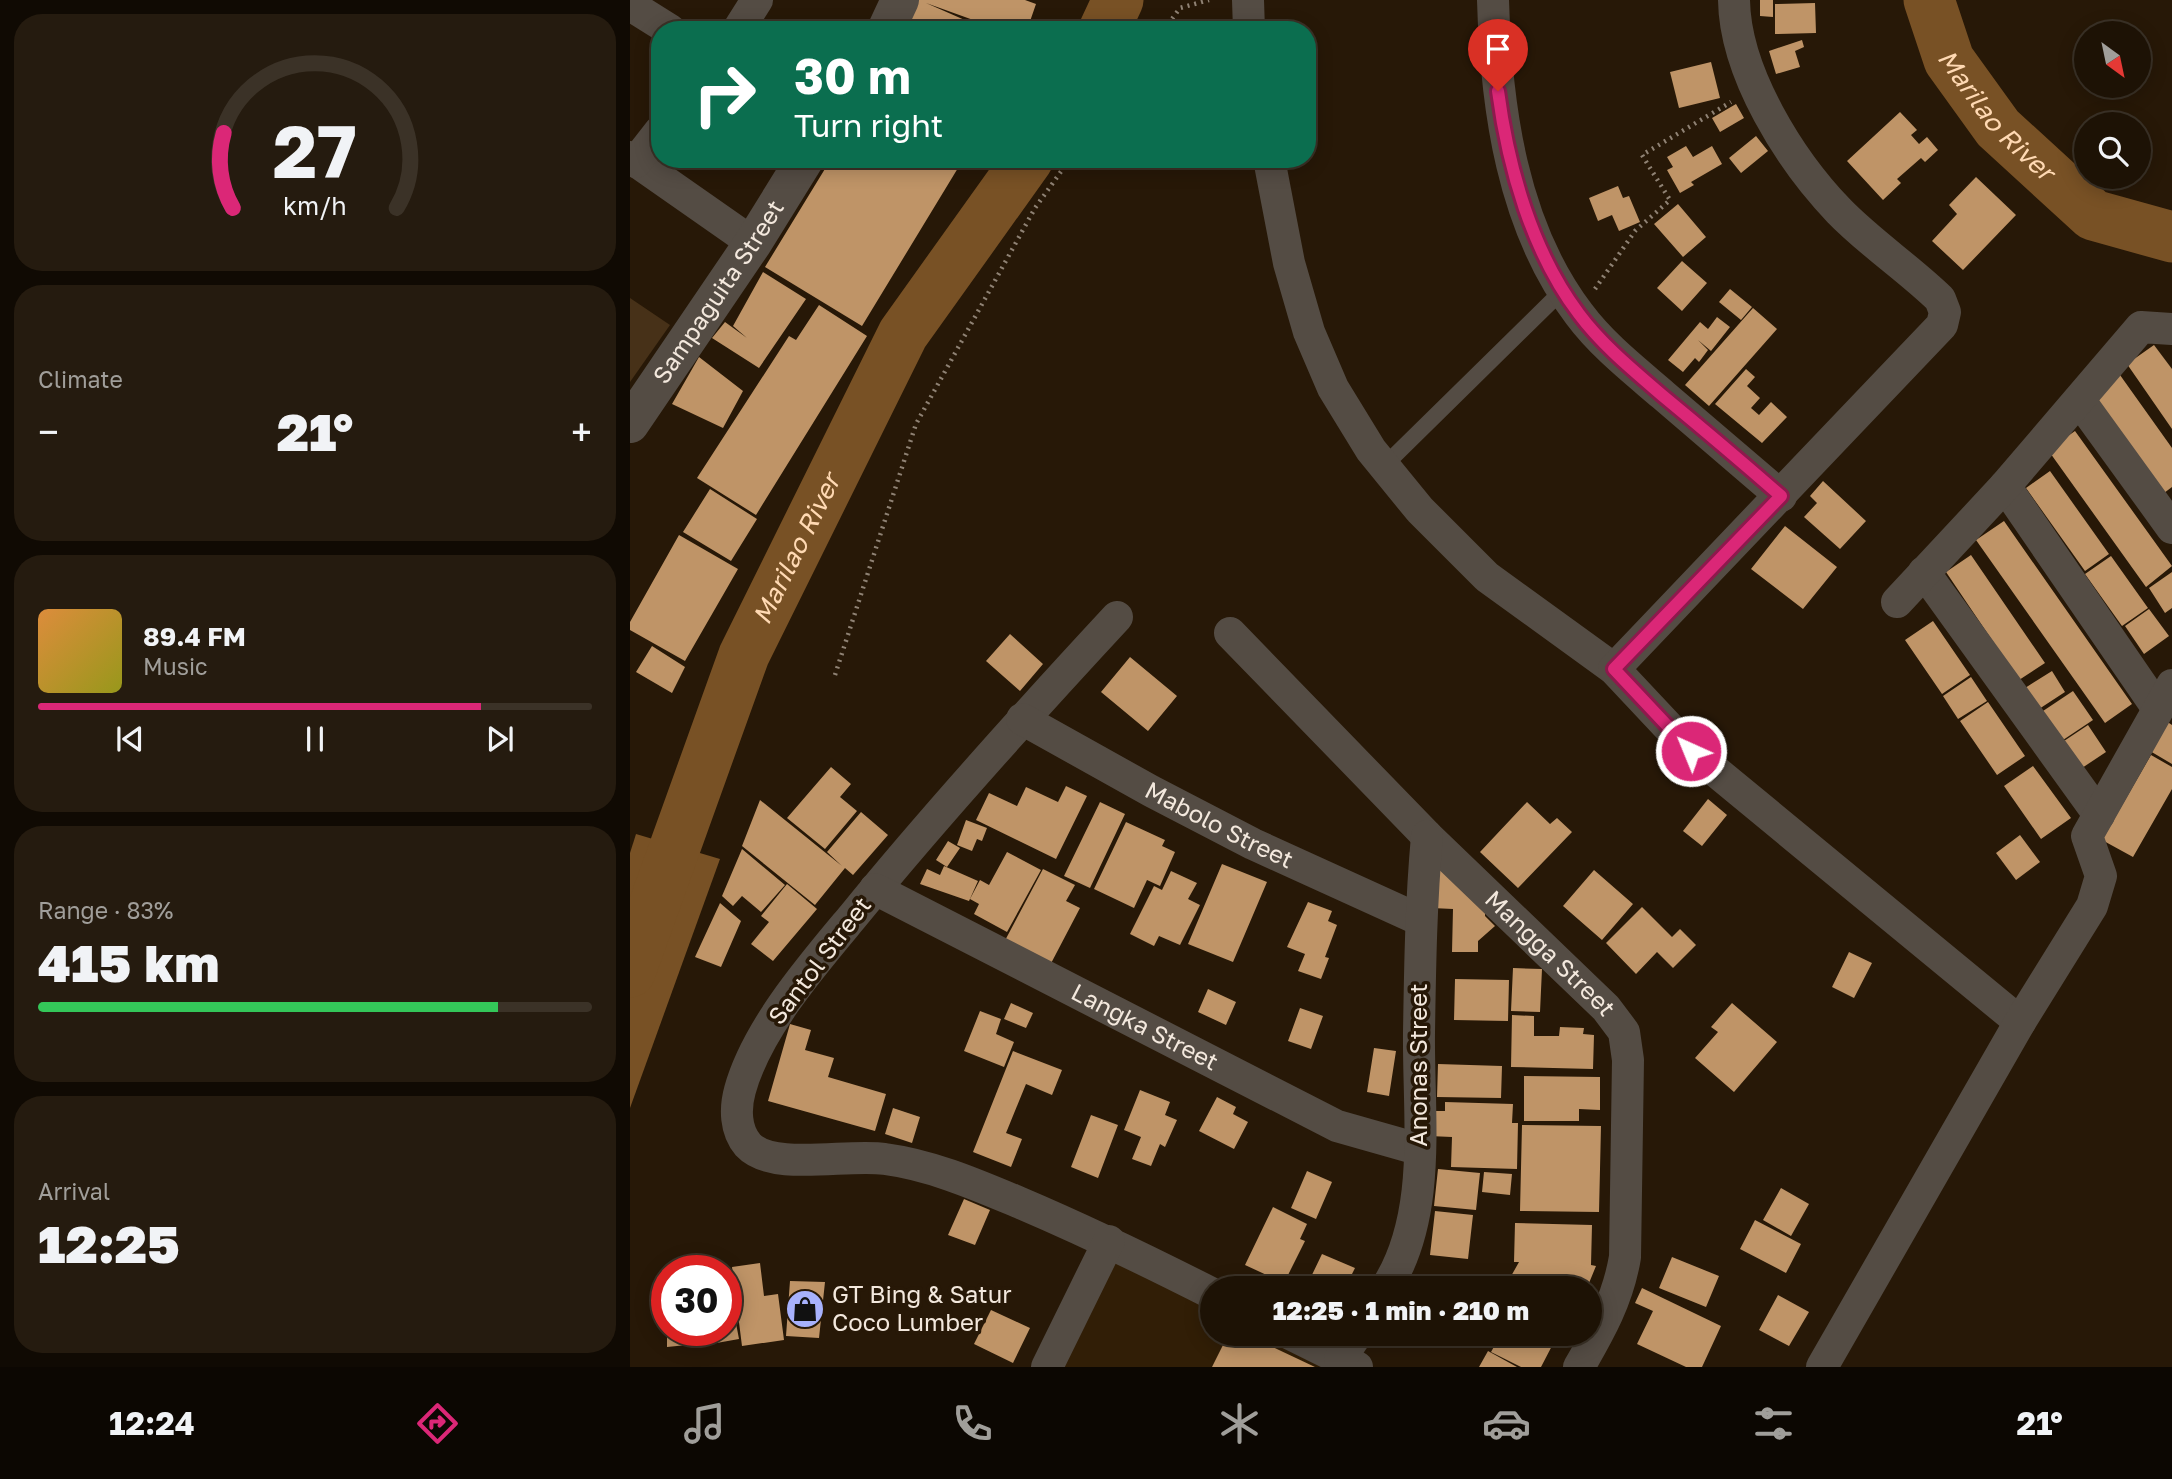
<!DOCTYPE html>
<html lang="en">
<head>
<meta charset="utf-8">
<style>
  :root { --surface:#1d1205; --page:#251b0f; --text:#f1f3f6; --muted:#a09e9a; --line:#3b3227; --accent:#db2777 }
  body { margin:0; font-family:"Golos Text",sans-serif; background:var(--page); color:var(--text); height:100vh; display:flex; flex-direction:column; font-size:26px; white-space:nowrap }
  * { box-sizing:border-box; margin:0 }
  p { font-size:23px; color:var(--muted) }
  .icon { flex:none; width:38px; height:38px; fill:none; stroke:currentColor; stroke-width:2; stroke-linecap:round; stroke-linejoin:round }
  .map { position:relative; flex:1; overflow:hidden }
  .sheet { display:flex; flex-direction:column; gap:14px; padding:14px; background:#100a03; width:630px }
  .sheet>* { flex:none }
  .banner { position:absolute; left:21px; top:21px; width:665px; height:147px; border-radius:28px; box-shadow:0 4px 18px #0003,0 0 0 2px var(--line); background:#0b6e4f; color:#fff; overflow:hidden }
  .needle { width:46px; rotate:147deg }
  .tools { position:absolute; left:1444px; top:21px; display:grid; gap:14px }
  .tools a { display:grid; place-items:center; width:77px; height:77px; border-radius:50%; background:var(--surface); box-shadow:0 4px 18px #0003,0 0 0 2px var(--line); font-size:35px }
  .speed { position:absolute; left:21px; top:1255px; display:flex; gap:14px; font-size:35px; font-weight:700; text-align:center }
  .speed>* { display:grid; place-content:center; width:91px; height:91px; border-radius:50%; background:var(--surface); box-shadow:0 4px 18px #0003,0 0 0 2px var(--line); line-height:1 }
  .speed .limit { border:10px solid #d22; background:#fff; color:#111 }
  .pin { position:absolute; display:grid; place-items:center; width:60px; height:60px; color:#fff; margin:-72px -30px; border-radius:50% 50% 50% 0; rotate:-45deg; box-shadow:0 0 7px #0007 }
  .pin .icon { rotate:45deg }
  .me { position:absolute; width:77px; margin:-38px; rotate:316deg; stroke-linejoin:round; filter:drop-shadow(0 0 5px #0008) }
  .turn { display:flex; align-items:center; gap:24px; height:147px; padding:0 28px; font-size:32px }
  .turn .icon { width:91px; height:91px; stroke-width:2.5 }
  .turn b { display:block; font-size:49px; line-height:60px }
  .big { font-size:52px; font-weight:800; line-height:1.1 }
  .sheet .widget { flex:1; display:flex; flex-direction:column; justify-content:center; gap:10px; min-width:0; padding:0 24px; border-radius:28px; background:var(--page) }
  .sheet .dial { align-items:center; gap:0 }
  .dial svg { height:182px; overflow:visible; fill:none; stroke:var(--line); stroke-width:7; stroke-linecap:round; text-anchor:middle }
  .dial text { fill:var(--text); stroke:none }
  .song { display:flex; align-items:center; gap:21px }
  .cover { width:84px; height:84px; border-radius:10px; background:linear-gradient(135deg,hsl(30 70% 55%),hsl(60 70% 35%)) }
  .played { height:7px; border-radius:4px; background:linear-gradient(90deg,var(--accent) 80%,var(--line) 80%) }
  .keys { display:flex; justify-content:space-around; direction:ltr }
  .heat { display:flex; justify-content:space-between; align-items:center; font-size:38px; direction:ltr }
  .charge { height:10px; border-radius:5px; background:linear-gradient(90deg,#34c759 83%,var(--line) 0) }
  .trip { position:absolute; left:570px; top:1276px; width:402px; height:70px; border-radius:35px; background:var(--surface); box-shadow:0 4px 18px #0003,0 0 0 2px var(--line); font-weight:800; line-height:70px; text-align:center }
  .dock { display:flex; height:112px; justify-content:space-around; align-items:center; background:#0c0702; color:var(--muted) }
  .dock .icon { width:49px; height:49px }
  .dock .active { color:var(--accent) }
  .dock b { font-size:32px; color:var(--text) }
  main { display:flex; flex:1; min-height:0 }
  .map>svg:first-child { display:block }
</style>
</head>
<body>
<main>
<section class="sheet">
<div class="widget dial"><svg viewBox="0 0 100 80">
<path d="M14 69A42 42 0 1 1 86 69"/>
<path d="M14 69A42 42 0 0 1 10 36" stroke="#db2777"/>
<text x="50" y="56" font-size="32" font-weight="700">27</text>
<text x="50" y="72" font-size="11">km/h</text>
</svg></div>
<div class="widget"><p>Climate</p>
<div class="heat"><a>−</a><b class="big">21°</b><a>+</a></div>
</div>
<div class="widget">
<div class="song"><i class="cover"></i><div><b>89.4 FM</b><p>Music</p></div></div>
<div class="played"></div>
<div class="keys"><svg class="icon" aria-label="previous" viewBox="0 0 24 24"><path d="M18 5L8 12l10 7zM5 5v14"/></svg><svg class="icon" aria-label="pause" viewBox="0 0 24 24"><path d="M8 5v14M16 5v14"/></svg><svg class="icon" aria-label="next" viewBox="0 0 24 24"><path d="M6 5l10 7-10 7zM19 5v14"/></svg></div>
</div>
<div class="widget"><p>Range · 83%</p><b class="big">415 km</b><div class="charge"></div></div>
<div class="widget"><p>Arrival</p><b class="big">12:25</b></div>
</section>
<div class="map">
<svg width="1542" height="1367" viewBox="0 0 1542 1367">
  <rect width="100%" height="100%" fill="#271807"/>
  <path fill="#311e06" d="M480,1260L583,1309V1334H634L704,1367H424Z"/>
  <path fill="#473118" d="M0,298L40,325L0,382Z"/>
  <path fill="#785125" d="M6,834L90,859L0,1108V853Z"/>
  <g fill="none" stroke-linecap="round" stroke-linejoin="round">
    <g stroke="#785125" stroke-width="51">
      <path id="s1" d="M1299,0L1319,60L1368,128L1463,215L1542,237"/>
      <path d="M474,30L488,0"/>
      <path id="s2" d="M0,972L114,655L273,334L398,159"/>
    </g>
  </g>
  <path fill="#bf9467" d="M288,0H395L406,4L397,30H371L296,3L337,21L332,30H275Z
    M1130,0H1143V17L1130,16Z
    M1185,3L1186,33L1145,34V4Z
    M1172,40L1174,47L1165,51L1170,67L1146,74L1139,51Z
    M1081,62L1090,98L1049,108L1040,72Z
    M1106,104L1114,118L1090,132L1082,118Z
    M1270,112L1287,130L1281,135L1289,144L1297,137L1308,150L1295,162L1291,158L1267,179L1271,183L1253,200L1217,161Z
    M1126,136L1138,151L1111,173L1099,158Z
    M1056,146L1063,157L1082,146L1092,164L1061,182L1064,185L1050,193L1037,170L1043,167L1037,157Z
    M201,159H314L328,168L232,326L135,267Z
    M1346,177L1386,215L1333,270L1302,241L1327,214L1319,205Z
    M988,186L993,198L999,196L1010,222L989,231L982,215L968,221L959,198Z
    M1048,204L1076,237L1053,257L1024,224Z
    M1052,261L1077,283L1052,311L1027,288Z
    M133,272L176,299L129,368L82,338L95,322L117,338L103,326Z
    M1100,289L1122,307L1111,320L1089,302Z
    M189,305L237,336L126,515L67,478L159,336L166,340Z
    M1123,308L1147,329L1079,406L1055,385Z
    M1087,317L1100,327L1081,351L1068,340L1078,350L1069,362L1065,358L1053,372L1038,360L1070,322L1078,329Z
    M1524,345L1542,369V429L1497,364Z
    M69,357L113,391L93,428L42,404Z
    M1116,369L1125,377L1117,386L1130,398L1121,408L1129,415L1141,402L1157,417L1132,443L1085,404Z
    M1490,375L1542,448V487L1534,493L1463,394Z
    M1445,431L1542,566L1516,587L1418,450Z
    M1420,471L1479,554L1455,571L1396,488Z
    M1193,481L1236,521L1210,549L1174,517L1187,503L1180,496Z
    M80,489L127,519L101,561L53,532Z
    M1374,521L1502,704L1475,723L1346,540Z
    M1155,526L1207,567L1173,609L1121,569Z
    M49,535L108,569L55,661L0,630V622Z
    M1341,555L1415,663L1389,680L1316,572Z
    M1481,556L1518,608L1492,626L1455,574Z
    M1542,572V608L1535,613L1519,588Z
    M1519,609L1539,636L1514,654L1495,626Z
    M1303,621L1340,675L1312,694L1275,640Z
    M380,634L413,664L390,691L356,661Z
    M22,646L55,667L42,693L6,672Z
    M500,657L547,696L518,731L471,692Z
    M1422,671L1435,692L1409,709L1395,688Z
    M1341,677L1357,701L1328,719L1313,696Z
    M1443,691L1463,720L1430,742L1410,713Z
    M1358,702L1395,756L1367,775L1330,721Z
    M1536,721L1542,725V764L1520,751Z
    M1458,725L1476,752L1449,770L1431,743Z
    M1521,755L1542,767V789L1503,857L1472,840Z
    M1403,766L1441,818L1411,839L1374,786Z
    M201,767L221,784L210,797L227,811L195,849L157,818Z
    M436,786L457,796L426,859L346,820L359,793L387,806L396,787L428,802Z
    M1078,799L1097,815L1072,846L1053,831Z
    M130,800L212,866L197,852L231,812L258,835L223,875L215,868L185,905L112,846Z
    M470,802L495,814L460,888L434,876Z
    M897,802L920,824L927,818L942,832L888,888L850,852Z
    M336,820L357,828L352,841L347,839L342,851L327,845Z
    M496,822L535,840L532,846L545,852L530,886L517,880L504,908L464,889Z
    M1390,835L1410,862L1386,880L1366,853Z
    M318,841L330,848L317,867L306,860Z
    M112,849L155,885L131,912L112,896L103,906L92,896Z
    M377,852L411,870L377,932L344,914L349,904L340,899L350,880L359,885Z
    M592,864L637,882L603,962L558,944Z
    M314,866L348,881L339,901L290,884L297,869L310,875Z
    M804,866L815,867L855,909V916L865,926L848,941V952H822L823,909L802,908Z
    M413,869L445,885L436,901L450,908L417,971L371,948Z
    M964,870L1003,904L972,940L933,906Z
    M541,871L567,883L558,899L570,905L550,945L529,936L524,946L500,934L524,886L532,890Z
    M157,884L187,909L143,961L121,944L139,922L131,916Z
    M678,902L702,911L698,921L707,925L695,957L699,958L691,979L668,971L675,954L657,947Z
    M90,903L111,921L91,967L65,957Z
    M1012,907L1042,937L1050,929L1066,945L1043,968L1027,952L1006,974L976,943Z
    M1219,952L1242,963L1224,998L1202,987Z
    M883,968L912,969L910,1012L881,1011Z
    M825,979L879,980L878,1021L824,1020Z
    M578,989L606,1002L596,1025L568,1012Z
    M381,1003L403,1013L396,1028L374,1019Z
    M1102,1003L1147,1042L1104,1092L1065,1058L1088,1032L1081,1027Z
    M670,1008L693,1016L681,1049L658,1041Z
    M350,1011L371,1019L366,1034L384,1042L374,1067L334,1051Z
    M882,1015L904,1016V1036H929L930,1027L954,1028L953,1034L964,1035L963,1069L881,1067Z
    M160,1024L181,1030L175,1050L204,1058L198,1077L256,1094L245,1131L138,1101Z
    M744,1048L766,1051L759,1096L737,1092Z
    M383,1051L432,1070L422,1095L396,1084L376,1133L392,1139L381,1167L343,1152Z
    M808,1064L872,1066L871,1098L807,1097Z
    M894,1076L970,1077V1110L949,1109V1121H894Z
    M510,1090L540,1102L535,1115L547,1120L535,1147L530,1144L521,1166L502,1159L511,1137L494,1130Z
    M587,1097L606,1107L603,1114L618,1122L604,1149L569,1131Z
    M815,1102L883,1104L882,1123H888L887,1169L821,1167L822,1137L799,1136L800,1111H815Z
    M263,1108L290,1117L282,1143L255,1134Z
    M461,1115L488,1125L468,1178L441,1167Z
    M892,1125L971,1126L969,1212L890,1211Z
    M808,1169L850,1173L846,1210L804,1206Z
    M677,1171L702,1182L686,1219L661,1208Z
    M854,1172L882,1174L880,1195L852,1192Z
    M1151,1188L1179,1204L1161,1236L1133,1220Z
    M334,1199L360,1210L345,1245L318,1235Z
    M643,1207L677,1224L670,1239L675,1241L654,1283L615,1265Z
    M805,1211L843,1215L838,1259L800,1255Z
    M1125,1220L1171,1244L1156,1273L1110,1249Z
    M885,1223L962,1225L961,1265L966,1266L957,1288H872L877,1278L887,1282L880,1278L889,1262H884Z
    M692,1254L725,1268L715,1288H661L668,1274L680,1279Z
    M1042,1257L1089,1276L1076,1307L1029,1288Z
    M130,1263L134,1296L148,1294L154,1340L112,1346L102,1267Z
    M160,1281L195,1282L189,1338L156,1336Z
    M1012,1288L1091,1326L1072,1367H1056L1007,1344L1023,1311L1005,1303Z
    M1148,1295L1179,1312L1159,1346L1129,1330Z
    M101,1297L109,1339L81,1344L79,1330H96V1298Z
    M361,1310L400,1328L383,1363L344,1344Z
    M37,1330H76L77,1343L37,1347Z
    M606,1334H615L685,1367H582L597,1337L603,1340Z
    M871,1334H909L924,1342L911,1367H891L861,1352Z
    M858,1351L887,1367H849Z"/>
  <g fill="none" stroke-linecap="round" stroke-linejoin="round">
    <path stroke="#8f8274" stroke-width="4.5" stroke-dasharray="2 5" stroke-linecap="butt" d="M534,30L550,8L579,0
      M965,289L1005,231L1040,200L1012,155L1101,102
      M205,675L286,424L405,208L440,159"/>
    <path stroke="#544c44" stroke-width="16" d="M754,466L933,290"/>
    <g stroke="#544c44" stroke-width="32">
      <path d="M618,0L619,30"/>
      <path d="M863,0C866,107 882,226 949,314C972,345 1004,370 1033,395C1073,429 1112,463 1151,496"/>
      <path d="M0,5L40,30"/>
      <path d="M108,30L127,0"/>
      <path d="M0,157L123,243"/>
      <path d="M639,159L659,263L679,332L703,388L741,450L790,510L857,577L984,669L1061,751L1390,1022"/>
      <path d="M6,162L30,131"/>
      <path d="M1450,401L1542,528"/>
      <path d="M1375,486L1528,709"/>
      <path d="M1294,572L1469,815"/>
      <path d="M1267,602L1375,486L1511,327L1542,329"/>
      <path d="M487,617C397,714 308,812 224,915C184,963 127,1028 110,1090C105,1108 105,1130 118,1145C143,1172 219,1153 255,1159C301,1165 345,1184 388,1202C454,1230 518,1261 583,1294"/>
      <path id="s3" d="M600,633L797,836L976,1008L994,1032L998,1060L995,1257C988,1299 970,1331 949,1367"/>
      <path d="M984,669L1312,325L1315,312L1310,299C1278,268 1240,243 1209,211C1160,160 1105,73 1104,0"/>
      <path id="s4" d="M392,719L521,791L623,844L790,920"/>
      <path id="s5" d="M245,889L707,1126L788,1149"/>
      <path d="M756,1288C803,1215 788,1116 789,1033C790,967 791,902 797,836"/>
      <path d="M660,1334L727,1367"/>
      <path d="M710,1359L727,1334"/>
      <path d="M417,1367L479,1241"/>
      <path d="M1192,1367L1390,1022L1462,906L1471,876L1457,836L1542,685"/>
    </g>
    <g stroke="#544c44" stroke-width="38">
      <path d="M256,30L270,0"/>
      <path id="s6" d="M0,424L123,243L175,159"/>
    </g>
  </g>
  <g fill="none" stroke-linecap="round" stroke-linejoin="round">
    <defs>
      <path id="route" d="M868,91C878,167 902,252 949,314C972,345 1004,371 1033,396C1073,429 1112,462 1151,496L984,669L1061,751"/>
    </defs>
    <use href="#route" stroke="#8e194d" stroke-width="18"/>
    <use href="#route" stroke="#db2777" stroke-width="12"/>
  </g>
  <defs>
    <symbol id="shop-disc" viewBox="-11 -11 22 22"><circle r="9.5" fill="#a7b1fc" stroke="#271807"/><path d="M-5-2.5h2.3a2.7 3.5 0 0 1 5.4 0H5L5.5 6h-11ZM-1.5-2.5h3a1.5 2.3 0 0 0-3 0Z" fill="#111"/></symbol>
  </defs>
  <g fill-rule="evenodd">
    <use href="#shop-disc" x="153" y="1287" width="44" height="44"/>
  </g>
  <g text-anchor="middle" stroke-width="7" stroke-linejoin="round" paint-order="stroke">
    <g font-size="24" fill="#f3e8dd" stroke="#271807">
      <text dy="8" stroke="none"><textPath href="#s6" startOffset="159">Sampaguita Street</textPath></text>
      <text dy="8" stroke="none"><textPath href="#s4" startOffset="224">Mabolo Street</textPath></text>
      <text dy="8" stroke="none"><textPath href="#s3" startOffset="453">Mangga Street</textPath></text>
      <text transform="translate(190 961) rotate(-53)" y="8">Santol Street</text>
      <text dy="8" stroke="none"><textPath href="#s5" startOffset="303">Langka Street</textPath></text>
      <text transform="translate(789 1065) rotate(-90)" y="8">Anonas Street</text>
    </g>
    <g font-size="24" fill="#f3e8dd" stroke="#271807" text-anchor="start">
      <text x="202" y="1303">GT Bing &amp; Satur<tspan x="202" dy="28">Coco Lumber</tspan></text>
    </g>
    <g font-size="26" font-style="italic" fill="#ffd9b3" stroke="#271807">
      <text dy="9" stroke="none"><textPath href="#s1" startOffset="136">Marilao River</textPath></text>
      <text dy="9" stroke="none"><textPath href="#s2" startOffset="455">Marilao River</textPath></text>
    </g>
  </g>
</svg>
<div class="tools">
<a><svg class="needle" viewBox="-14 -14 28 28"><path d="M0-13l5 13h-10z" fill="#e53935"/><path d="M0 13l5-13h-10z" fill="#a09e9a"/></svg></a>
<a><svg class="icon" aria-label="search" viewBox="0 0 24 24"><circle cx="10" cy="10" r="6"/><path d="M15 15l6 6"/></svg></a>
</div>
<div class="speed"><div class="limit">30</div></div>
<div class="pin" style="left:868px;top:91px;background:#d93025"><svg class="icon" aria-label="arrive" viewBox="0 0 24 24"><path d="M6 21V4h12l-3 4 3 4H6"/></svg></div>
<svg class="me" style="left:1061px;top:751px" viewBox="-20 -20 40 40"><circle r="17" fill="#db2777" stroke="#fff" stroke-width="3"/><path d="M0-11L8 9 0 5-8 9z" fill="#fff"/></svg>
<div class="trip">12:25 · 1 min · 210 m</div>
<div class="banner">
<div class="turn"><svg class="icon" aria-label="right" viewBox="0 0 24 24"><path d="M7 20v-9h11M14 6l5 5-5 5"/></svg><div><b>30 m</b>Turn right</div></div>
</div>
</div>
</main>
<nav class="dock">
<b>12:24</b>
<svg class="icon active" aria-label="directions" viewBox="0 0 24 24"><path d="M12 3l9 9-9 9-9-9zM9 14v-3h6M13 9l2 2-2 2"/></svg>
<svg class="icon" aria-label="music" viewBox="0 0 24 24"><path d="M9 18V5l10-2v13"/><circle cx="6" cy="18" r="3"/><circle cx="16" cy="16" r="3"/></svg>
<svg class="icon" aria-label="phone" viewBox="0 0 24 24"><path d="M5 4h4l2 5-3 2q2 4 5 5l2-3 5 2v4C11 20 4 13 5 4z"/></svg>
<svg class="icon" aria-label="climate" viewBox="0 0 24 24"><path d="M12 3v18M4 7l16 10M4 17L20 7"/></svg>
<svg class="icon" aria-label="car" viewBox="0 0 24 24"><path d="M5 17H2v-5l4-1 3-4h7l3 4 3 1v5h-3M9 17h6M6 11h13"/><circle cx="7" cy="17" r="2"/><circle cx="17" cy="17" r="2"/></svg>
<svg class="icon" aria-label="filters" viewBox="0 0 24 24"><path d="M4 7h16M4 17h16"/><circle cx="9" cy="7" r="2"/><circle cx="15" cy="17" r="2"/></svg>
<b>21°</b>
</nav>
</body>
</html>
